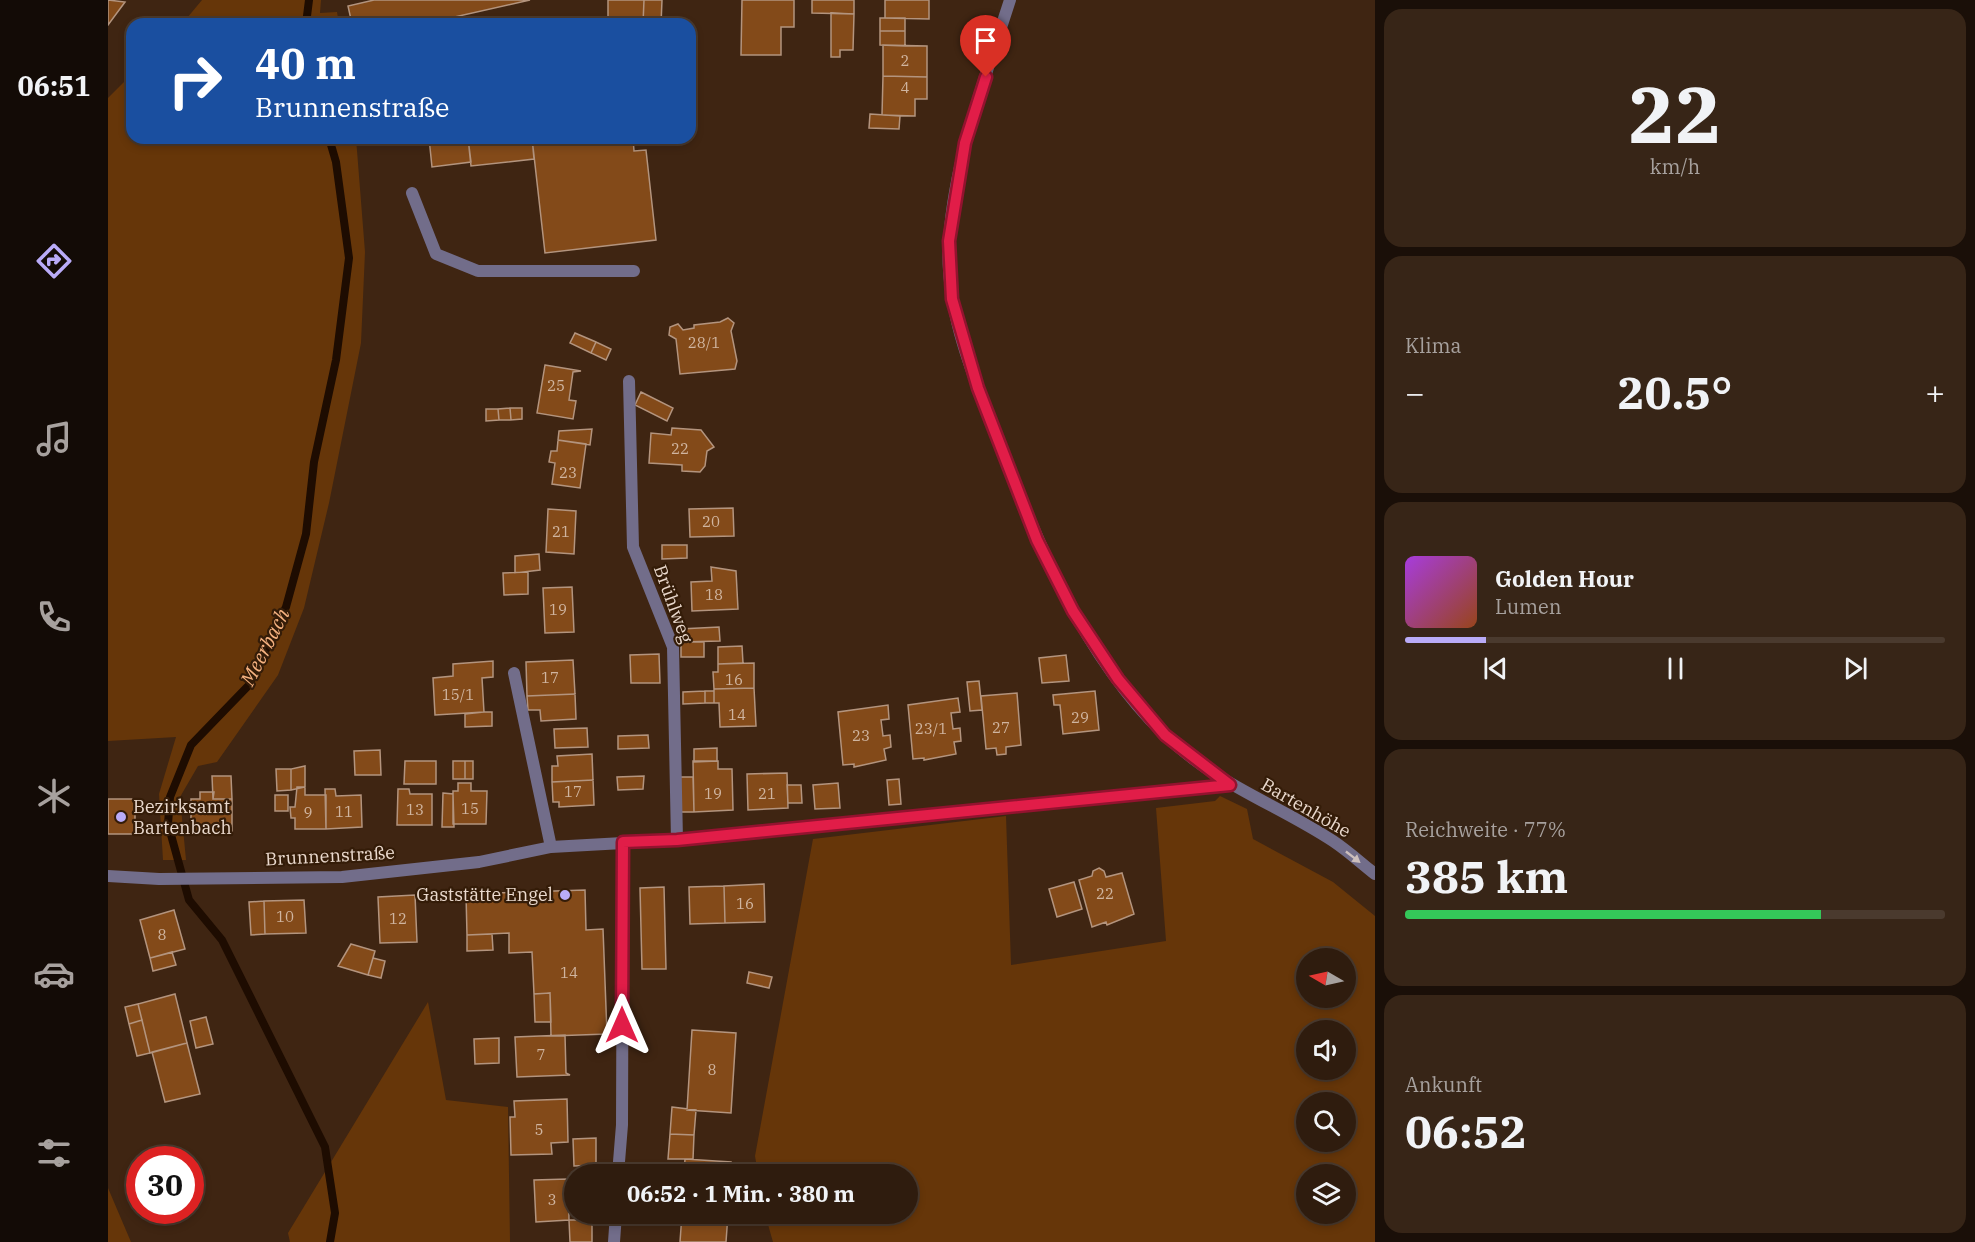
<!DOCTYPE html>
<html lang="de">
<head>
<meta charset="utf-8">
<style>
  :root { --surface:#2f1c0e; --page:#372517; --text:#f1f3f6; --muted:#a7a19e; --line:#4a3a2e; --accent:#b9abf7 }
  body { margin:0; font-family:"IBM Plex Serif",serif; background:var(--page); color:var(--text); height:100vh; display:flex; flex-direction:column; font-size:22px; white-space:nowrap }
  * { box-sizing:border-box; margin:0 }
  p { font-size:20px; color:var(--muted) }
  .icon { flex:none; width:33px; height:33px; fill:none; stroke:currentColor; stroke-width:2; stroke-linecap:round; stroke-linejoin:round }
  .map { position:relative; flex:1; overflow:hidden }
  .panel { display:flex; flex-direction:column; gap:9px; padding:9px; background:#1a0f08; width:600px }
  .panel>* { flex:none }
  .hud { position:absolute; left:18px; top:18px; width:570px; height:126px; border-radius:18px; box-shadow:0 3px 9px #0003,0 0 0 2px var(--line); background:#1a4fa0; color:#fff; overflow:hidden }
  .needle { width:39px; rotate:279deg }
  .controls { position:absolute; left:1188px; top:948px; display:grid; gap:12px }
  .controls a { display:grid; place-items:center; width:60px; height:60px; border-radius:50%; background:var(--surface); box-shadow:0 3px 9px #0003,0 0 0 2px var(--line); font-size:30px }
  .speed { position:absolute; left:18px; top:1146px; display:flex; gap:12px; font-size:30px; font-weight:700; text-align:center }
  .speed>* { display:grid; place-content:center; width:78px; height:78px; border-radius:50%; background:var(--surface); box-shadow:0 3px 9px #0003,0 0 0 2px var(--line); line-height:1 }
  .speed .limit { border:9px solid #d22; background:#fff; color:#111 }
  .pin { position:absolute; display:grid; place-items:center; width:51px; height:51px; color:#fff; margin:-62px -26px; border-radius:50% 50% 50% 0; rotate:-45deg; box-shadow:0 0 6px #0007 }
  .pin .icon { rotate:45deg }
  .me { position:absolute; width:66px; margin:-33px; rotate:0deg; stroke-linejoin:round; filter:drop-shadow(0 0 4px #0008) }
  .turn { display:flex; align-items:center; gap:21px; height:126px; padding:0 30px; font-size:27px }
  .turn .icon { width:78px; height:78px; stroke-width:2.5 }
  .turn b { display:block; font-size:42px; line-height:51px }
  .big { font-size:45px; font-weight:700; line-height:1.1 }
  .panel .tile { flex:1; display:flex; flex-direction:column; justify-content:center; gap:9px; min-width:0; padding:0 21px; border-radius:18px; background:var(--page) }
  .panel .dial { align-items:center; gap:0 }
  .dial b { font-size:78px; line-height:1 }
  .song { display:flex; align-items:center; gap:18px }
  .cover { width:72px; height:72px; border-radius:9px; background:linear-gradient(135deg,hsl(280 70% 55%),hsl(20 70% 35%)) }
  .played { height:6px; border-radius:3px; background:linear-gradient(90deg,var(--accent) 15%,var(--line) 15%) }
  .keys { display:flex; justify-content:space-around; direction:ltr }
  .heat { display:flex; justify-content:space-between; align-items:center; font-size:33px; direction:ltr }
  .charge { height:9px; border-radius:4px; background:linear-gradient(90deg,#34c759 77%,var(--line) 0) }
  .trip { position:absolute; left:456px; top:1164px; width:354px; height:60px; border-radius:30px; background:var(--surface); box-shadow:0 3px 9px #0003,0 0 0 2px var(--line); font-weight:700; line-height:60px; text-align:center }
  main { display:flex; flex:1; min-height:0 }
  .menu { display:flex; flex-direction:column; width:108px; justify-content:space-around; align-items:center; background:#130b06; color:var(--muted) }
  .menu .icon { width:42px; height:42px }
  .menu .on { color:var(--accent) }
  .menu b { font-size:27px; color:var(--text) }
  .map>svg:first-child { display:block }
</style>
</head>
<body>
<main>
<nav class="menu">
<b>06:51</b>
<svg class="icon on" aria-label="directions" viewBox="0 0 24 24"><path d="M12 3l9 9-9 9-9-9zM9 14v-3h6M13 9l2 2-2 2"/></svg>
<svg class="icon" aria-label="music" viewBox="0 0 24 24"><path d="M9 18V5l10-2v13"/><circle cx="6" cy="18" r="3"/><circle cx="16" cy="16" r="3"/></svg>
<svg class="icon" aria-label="phone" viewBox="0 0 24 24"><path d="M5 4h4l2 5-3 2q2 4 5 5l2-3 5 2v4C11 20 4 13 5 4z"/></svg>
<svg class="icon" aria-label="climate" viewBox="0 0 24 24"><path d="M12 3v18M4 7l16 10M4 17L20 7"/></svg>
<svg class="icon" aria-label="car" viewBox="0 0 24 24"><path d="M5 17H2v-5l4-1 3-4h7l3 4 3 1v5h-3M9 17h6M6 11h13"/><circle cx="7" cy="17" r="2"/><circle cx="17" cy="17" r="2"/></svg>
<svg class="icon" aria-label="filters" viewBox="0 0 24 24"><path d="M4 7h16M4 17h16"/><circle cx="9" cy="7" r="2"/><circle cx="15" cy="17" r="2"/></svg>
</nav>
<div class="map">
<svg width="1267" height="1242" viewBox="0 0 1267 1242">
  <rect width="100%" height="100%" fill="#3f2512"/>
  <path fill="#663609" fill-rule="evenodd" d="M94,0H213L212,13L229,12L231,24H74Z
    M24,74V138H248L257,252L253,343L221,503L196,608L170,675L109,762L90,766L72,797L78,860H55L51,794L68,737L0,741V98Z
    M1112,796L1139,809L1145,839L1225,882L1267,916V1242H665L657,1214H800V1174H650L647,1156L705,839L898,816L903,965L1058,941L1048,808L1107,801ZM1238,958V998H1198V958ZM1238,1030V1070H1198V1030ZM1238,1102V1142H1198V1102ZM1238,1174V1214H1198V1174Z
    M320,1002L338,1100L400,1107L402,1242H182L180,1233Z
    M0,1188L23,1242H0Z"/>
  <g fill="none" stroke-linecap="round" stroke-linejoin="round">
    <path stroke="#1e0c01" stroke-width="8" d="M198,24L201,0
      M221,138L228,162L241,258L228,360L206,462L198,534L178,607L141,685L83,745L62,797L60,824L81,900L114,940L217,1147L227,1213L222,1242"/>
  </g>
  <path fill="#834a19" stroke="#b3947e" stroke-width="1.5" d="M0,0L17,2L0,25Z
    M266,0H422L342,18L343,20L327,24H244L240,6Z
    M500,0H536L535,24H477L500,23Z
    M536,0H554L553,24H535Z
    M634,0H686V27H673V55H633Z
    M704,0H746V14L704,13Z
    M777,0H821V19L777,18Z
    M723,13L746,14L745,50H732V57H723Z
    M772,18H797V31H772Z
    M772,31H797V46L772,45Z
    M775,45L819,46V77L775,76Z
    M775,76L819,77V99H807V116L774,115Z
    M762,114L792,116L791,129L761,128Z
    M321,138H360L363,162L324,167Z
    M360,138H424L426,159L363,166Z
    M424,138H525L526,151L538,150L548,240L437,253Z
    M620,318L626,323L623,331L629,361L627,369L572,374L568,339L561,335L562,327L570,324L575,330L586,328V325L612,322Z
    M467,333L488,342L483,353L462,343Z
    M488,342L503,349L498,360L483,353Z
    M437,365L473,371L465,372L461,400L468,401L465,419L429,413Z
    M533,392L565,408L559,421L527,405Z
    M402,408L403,420H391L390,409Z
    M402,408H414V419L403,420Z
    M378,409H390L391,420L378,421Z
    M564,428L593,430L606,447L599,451L597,466L592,472L574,471V465L541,463L543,433L563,435Z
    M484,429L482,445L450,440L451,431Z
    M450,440L478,444L472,488L444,484L447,463L441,462L443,451H449Z
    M625,508L626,536L582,537L581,509Z
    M440,509L468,511L466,554L438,552Z
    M554,545H579V558L554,559Z
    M431,554L432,570L407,573V556Z
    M603,567L628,571L630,609L584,611L583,582L604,581Z
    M420,572V594L396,595L395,573Z
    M464,587L466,632L437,633L435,588Z
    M611,627L612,641L573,642L572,629Z
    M573,642H596V657H573Z
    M634,646L635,663L610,664V647Z
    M551,654L552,683H523L522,655Z
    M958,655L961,681L934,683L931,658Z
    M465,660L467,694L419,696L418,662Z
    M385,661V677L374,678L376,712L327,715L325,678L345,676V664Z
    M646,663V688L606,689L605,672H610V664Z
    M871,681L874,710L862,711L859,682Z
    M646,688L648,726L612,727L611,703H606V689Z
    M597,691V703L575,704V692Z
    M597,691H606V703H597Z
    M987,691L991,730L955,734L952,705H946L945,695Z
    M909,693L913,745L898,747V754L889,755L888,748L878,749L873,696Z
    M467,694L468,719L433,721L432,710H420L419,696Z
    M850,698L852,712L843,713L845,729L852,728L853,741L846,742L848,754L816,760V758L805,759L800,705Z
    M780,705L781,719L773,720L775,736L782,735L783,747L776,749L778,760L746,767V764L735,765L730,712Z
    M376,712H384V726L357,727V714Z
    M479,728L480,747L447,748L446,729Z
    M540,735L541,748L510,749V736Z
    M609,748V761L586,762V749Z
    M272,750L273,775H247L246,751Z
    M484,754L485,780L444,782V766H450L449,756Z
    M297,761H328V784H296Z
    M345,761H357V779H345Z
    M357,761H365V779H357Z
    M585,761H610V769H624L625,810L586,812Z
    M197,766V787L183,790V769Z
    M168,769H183V790L169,791Z
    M679,773L680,808L640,810L639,774Z
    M104,776H123L124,799H105Z
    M536,776L535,789L510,790L509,777Z
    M571,777H585L586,812H572Z
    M791,779L793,804L781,805L779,780Z
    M485,780L486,805L451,807V802H445L444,782Z
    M350,783H363V791H379L378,824H345V791H350Z
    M730,783L732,808L707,809L705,785Z
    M679,785H693L694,803H680Z
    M189,787H197V795H218V829H187V818H183L182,807H187Z
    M217,789H227L228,796L253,795L254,827L218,829Z
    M290,789H301L302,794H324V825H289Z
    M92,792H106L105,799H124V832L83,833V799H92Z
    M335,793L345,794L346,827H334Z
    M167,795H180V811H167Z
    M0,799H27V834H0Z
    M991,868L996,871L998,877L1014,873L1026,914L999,925L998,922L984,927L971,880L984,876L985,871Z
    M966,882L974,909L949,917L941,889Z
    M656,884L657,922L617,923L616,886Z
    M616,886L617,923L582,924L581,887Z
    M556,887L558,969H534L532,888Z
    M477,890L478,930L495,929L499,1034L443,1036L442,993L426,994L424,952L401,953V933L359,935L358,894Z
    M307,895L309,942L272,943L270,897Z
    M196,900L198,933L157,934L156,901Z
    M156,901L157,934L143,935L141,902Z
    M66,910L77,949L42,958L32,920Z
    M384,934L385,950L359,951V935Z
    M243,944L267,951L260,975L230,966Z
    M64,952L68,965L45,971L42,958Z
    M265,958L277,961L273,978L260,975Z
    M641,972L664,977L661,988L639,983Z
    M442,993L443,1022H427L426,994Z
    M67,994L79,1043L42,1053L30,1004Z
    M30,1004L34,1020L21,1024L17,1007Z
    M98,1017L105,1044L88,1048L82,1021Z
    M34,1020L42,1053L29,1056L21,1024Z
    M584,1030L628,1033L623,1113L579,1110Z
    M457,1035L458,1073L462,1075L409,1077L407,1037Z
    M391,1038V1063L367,1064L366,1039Z
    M79,1043L92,1094L57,1102L44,1052Z
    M459,1099L460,1142L443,1143L444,1154L403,1155L402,1117H407L406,1101Z
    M564,1107L588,1110L586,1135L562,1134Z
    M562,1134L586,1135L585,1159H560Z
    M488,1138V1165L466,1166L465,1139Z
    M577,1159L623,1162L622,1174H576Z
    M552,1167L576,1168V1174H552Z
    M460,1179L461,1220L428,1222L426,1180Z
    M574,1214H620L618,1242H572Z
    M461,1220H484V1242H462Z"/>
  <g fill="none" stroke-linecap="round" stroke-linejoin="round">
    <path stroke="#726d8a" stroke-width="12" d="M304,193L328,254L370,271H526"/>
    <path stroke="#726d8a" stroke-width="12" d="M902,0C877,78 847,157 841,240C836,307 865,376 889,438C930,543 974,654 1056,734C1107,784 1169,804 1225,841C1240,851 1253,863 1267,874
      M521,381L525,547L565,647L569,840
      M406,673L443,847
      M0,876L51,879L234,877L371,862L443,847L569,840L1122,785
      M510,1174L514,1125L515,842
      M506,1242L508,1214"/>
  </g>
  <defs><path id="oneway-solid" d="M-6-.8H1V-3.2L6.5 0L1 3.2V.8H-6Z" transform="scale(1.5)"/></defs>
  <use fill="#ccbebc" href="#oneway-solid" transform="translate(1245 857) rotate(38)"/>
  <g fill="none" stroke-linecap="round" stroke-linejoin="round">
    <defs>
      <path id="route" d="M514,1025L515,842L569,840L1122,785L1057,735L1010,679L965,611L929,540L870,388L844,299L841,241L857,143L878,77"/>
    </defs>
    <use href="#route" stroke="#92132f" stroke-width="15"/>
    <use href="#route" stroke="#e11d48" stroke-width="10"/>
  </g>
  <g fill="#b9abf7" stroke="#341c08" stroke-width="2">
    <circle cx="13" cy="817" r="6"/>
    <circle cx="457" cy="895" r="6"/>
  </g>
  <g text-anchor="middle" stroke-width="4.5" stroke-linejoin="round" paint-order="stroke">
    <g font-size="15" fill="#d0b5a0">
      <text x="797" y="66">2</text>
      <text x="797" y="93">4</text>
      <text x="596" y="348">28/1</text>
      <text x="448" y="391">25</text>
      <text x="572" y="454">22</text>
      <text x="460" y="478">23</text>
      <text x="603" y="527">20</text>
      <text x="453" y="537">21</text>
      <text x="606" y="600">18</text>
      <text x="450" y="615">19</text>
      <text x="442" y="683">17</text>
      <text x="626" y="685">16</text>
      <text x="350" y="700">15/1</text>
      <text x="629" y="720">14</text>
      <text x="972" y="723">29</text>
      <text x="893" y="733">27</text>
      <text x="823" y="734">23/1</text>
      <text x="753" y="741">23</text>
      <text x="465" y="797">17</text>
      <text x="605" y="799">19</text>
      <text x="659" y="799">21</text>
      <text x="362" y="814">15</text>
      <text x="307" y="815">13</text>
      <text x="236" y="817">11</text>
      <text x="200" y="818">9</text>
      <text x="997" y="899">22</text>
      <text x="637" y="909">16</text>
      <text x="177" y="922">10</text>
      <text x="290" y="924">12</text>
      <text x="54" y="940">8</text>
      <text x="461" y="978">14</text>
      <text x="433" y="1060">7</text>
      <text x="604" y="1075">8</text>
      <text x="431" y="1135">5</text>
      <text x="444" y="1205">3</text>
    </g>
    <g font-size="18" fill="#ead9cd" stroke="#341c08">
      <text transform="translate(565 604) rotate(70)" y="6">Brühlweg</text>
      <text transform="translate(1198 808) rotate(30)" y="6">Bartenhöhe</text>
      <text transform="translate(222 856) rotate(-3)" y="6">Brunnenstraße</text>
    </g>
    <g font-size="18" fill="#ead9cd" stroke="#341c08" text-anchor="start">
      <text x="25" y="813">Bezirksamt<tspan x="25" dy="21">Bartenbach</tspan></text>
      <text x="445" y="901" text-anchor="end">Gaststätte Engel</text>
    </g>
    <g font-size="20" font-style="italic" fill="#f6b280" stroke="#341c08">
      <text transform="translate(157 647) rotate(-63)" y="7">Meerbach</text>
    </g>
  </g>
</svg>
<div class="controls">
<a><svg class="needle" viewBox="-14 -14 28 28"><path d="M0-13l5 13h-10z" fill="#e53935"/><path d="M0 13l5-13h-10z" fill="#a7a19e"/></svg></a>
<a><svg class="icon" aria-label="sound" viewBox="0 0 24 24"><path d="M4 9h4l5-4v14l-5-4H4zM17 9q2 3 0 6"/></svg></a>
<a><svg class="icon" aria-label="search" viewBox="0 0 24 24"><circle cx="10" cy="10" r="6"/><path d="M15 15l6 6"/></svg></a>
<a><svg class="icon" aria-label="layers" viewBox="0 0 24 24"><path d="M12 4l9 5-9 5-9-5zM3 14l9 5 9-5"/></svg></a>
</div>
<div class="speed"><div class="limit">30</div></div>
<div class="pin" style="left:878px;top:77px;background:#d93025"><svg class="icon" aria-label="arrive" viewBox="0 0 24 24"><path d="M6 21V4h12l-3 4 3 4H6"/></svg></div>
<svg class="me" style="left:514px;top:1025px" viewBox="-20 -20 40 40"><path d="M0-17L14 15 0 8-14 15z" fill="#e11d48" stroke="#fff" stroke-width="4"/></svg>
<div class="trip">06:52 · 1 Min. · 380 m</div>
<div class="hud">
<div class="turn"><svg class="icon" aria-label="right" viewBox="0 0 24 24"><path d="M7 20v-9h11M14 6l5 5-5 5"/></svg><div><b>40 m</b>Brunnenstraße</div></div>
</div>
</div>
<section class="panel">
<div class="tile dial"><b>22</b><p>km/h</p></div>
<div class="tile"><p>Klima</p>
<div class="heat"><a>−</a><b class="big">20.5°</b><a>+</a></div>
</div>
<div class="tile">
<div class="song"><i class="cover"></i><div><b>Golden Hour</b><p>Lumen</p></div></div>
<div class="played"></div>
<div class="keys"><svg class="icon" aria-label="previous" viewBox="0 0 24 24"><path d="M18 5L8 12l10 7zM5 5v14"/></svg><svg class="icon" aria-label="pause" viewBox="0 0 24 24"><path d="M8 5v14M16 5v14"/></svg><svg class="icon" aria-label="next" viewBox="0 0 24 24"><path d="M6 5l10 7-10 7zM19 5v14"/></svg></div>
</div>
<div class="tile"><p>Reichweite · 77%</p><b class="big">385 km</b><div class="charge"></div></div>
<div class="tile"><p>Ankunft</p><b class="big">06:52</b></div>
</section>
</main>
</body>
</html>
